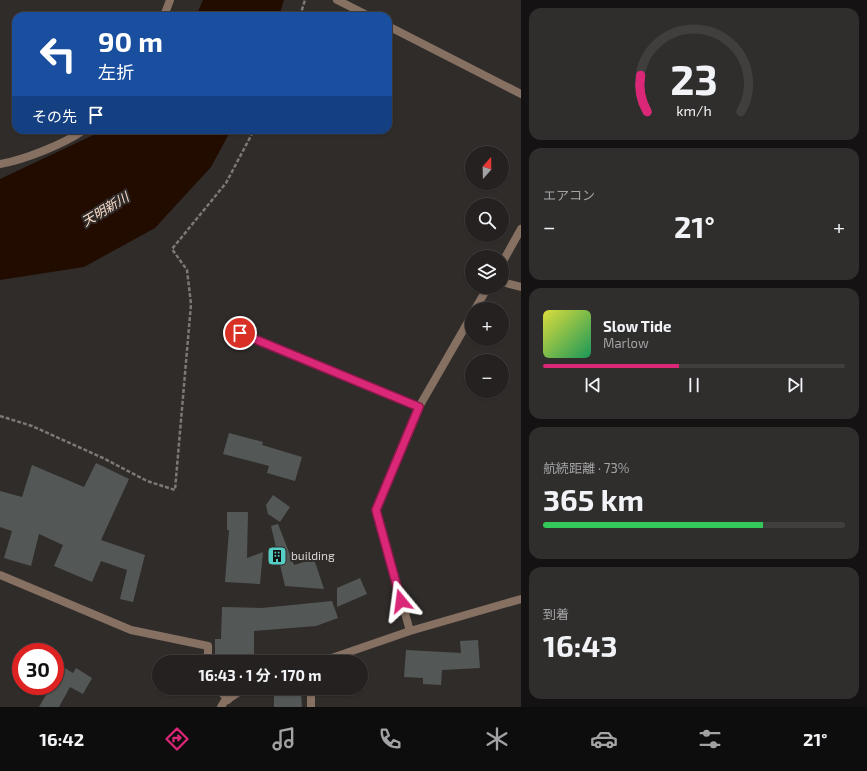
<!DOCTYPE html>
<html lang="ja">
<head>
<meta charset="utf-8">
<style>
  :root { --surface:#242120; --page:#302e2d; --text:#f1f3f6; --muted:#a3a3a5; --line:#413e3e; --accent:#db2777 }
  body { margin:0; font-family:"Exo 2","Noto Sans JP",sans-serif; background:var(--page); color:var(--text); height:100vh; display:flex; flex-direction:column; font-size:15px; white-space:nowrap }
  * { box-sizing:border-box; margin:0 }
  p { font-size:13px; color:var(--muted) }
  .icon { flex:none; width:22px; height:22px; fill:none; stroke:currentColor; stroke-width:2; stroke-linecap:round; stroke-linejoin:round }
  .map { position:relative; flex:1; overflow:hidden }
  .side { display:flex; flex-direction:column; gap:8px; padding:8px; background:#141212; width:346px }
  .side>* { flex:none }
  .top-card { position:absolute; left:12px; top:12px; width:380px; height:122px; border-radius:12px; box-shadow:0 1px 3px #0004,0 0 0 1px var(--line); background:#1a4fa0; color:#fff; overflow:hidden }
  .needle { width:26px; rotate:20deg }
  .fabs { position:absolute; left:465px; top:146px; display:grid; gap:8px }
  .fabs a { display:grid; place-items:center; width:44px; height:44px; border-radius:50%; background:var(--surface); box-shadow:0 1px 3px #0004,0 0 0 1px var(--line); font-size:20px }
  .speed { position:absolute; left:12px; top:643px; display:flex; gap:8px; font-size:20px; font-weight:700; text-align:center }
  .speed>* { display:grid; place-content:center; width:52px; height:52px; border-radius:50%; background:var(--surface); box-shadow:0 1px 3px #0004,0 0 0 1px var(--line); line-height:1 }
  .speed .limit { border:6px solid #d22; background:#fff; color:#111 }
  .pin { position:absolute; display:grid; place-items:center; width:34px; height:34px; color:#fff; margin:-17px; border:2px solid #fff; border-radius:50%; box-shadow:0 1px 4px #0007 }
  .me { position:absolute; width:44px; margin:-22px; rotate:344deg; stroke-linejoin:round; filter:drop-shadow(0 0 3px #0008) }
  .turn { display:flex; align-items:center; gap:14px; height:84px; padding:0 20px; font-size:18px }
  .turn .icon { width:52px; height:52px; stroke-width:2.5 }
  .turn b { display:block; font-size:28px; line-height:34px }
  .then { display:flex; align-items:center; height:38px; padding:0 20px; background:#0003; gap:8px; font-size:15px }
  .big { font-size:30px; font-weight:700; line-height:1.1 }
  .side .tile { flex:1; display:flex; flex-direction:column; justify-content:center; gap:6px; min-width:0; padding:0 14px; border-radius:12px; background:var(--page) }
  .side .dial { align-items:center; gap:0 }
  .dial svg { height:104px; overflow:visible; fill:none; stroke:var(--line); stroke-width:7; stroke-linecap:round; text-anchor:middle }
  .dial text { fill:var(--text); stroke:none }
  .song { display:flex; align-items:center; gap:12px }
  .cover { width:48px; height:48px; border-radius:6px; background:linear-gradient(135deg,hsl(60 70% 55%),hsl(150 70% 35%)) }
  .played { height:4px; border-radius:2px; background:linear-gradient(90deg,var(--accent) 45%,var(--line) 45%) }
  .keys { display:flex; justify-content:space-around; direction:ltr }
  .heat { display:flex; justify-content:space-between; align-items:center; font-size:22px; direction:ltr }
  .charge { height:6px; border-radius:3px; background:linear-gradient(90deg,#34c759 73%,var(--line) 0) }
  .trip { position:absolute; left:152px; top:655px; width:216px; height:40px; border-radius:20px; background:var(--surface); box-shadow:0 1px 3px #0004,0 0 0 1px var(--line); font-weight:700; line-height:40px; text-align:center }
  .tabs { display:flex; height:64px; justify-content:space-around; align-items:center; background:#0e0d0d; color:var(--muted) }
  .tabs .icon { width:28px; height:28px }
  .tabs .current { color:var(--accent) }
  .tabs b { font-size:18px; color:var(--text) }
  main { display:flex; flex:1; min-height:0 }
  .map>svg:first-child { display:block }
</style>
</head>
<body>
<main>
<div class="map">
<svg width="521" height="707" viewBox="0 0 521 707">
  <rect width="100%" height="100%" fill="#302c2a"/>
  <path fill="#220c00" d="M203,0H284L279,16H196Z
    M104,130H231L211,167L155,228L84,267L0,280V179Z"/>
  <path fill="#535857" d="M229,433L263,442L262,445L302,457L295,481L267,473L269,466L223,454Z
    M96,463L129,479L101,540L145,555L133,602L120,599L127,570L101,561L92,582L54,566L63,545L39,534L31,566L4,558L12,531L0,527V491L22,497L32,465L84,487Z
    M273,495L290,507L280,522L268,514L266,505Z
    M227,512H248L247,558L263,552L260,584L225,582L229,530H227Z
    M278,524L294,565L314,559L324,589L285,586L271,526Z
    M360,578L367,594L337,607V588Z
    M332,601L338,618L316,626L254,631V657L231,656V660H215V639H221L222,607L262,608Z
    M478,640L480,668L442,670L441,685L423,684V678L404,677L406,650L461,653L460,641Z
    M55,662L73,673L76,668L92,678L83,694L70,687L59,707H39L51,686H55Z
    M301,691L302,707H274V692Z"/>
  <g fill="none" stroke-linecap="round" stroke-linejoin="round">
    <path stroke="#7b7876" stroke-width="2.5" stroke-dasharray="4 2" stroke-linecap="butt" d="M300,16L305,0
      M0,416L32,426L103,458L147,481L175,490L191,304L187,270L172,249L226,183L254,130"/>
    <path stroke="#867062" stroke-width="8" d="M337,0L369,16
      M164,16L170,0
      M388,26L521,94
      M0,164C24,160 64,144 84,130
      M502,263L521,229
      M502,282L521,287
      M475,309L488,287
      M240,333L419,407
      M0,575L131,630L208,646V662
      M410,631L376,510L419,407L472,315
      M320,662L410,631L521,599
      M218,688L228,700
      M311,688V707
      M221,707L224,702L245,688"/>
  </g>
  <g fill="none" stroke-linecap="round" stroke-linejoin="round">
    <defs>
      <path id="route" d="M240,333L419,407L376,510L401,601"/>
    </defs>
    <use href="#route" stroke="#8e194d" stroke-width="10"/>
    <use href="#route" stroke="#db2777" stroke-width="7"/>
  </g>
  <defs>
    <symbol id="building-square" viewBox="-11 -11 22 22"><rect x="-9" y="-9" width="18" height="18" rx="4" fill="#55cec5" stroke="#302c2a"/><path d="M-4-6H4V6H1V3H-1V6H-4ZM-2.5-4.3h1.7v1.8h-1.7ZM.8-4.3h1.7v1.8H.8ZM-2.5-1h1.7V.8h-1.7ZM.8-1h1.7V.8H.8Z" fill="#111"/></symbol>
  </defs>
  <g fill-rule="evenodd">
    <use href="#building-square" x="266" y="545" width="22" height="22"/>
  </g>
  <g text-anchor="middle" stroke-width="4" stroke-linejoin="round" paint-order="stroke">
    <g font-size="12" fill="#d7d5d3" stroke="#302c2a" text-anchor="start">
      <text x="291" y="560">building</text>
    </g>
    <g font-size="13" font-style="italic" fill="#fcddca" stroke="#302c2a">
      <text transform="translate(105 209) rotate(-31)" y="5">天明新川</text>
    </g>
  </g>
</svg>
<div class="fabs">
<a><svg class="needle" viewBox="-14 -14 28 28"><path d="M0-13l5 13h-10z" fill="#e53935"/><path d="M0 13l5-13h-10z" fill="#a3a3a5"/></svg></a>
<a><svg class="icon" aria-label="search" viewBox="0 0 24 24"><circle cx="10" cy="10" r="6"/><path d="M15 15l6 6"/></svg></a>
<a><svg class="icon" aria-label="layers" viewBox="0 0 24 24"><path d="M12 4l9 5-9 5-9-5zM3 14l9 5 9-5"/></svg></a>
<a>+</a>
<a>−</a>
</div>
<div class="speed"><div class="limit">30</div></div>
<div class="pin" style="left:240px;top:333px;background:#d93025"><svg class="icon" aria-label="arrive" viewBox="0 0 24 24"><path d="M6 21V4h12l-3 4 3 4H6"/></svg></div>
<svg class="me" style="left:401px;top:601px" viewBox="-20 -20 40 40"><path d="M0-17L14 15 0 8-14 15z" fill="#db2777" stroke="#fff" stroke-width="4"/></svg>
<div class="trip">16:43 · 1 分 · 170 m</div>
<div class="top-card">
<div class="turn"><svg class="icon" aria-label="left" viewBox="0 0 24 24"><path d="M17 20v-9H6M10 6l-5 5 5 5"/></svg><div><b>90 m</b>左折</div></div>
<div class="then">その先<svg class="icon" aria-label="arrive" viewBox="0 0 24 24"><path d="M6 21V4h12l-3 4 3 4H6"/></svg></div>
</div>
</div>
<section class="side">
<div class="tile dial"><svg viewBox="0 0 100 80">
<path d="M14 69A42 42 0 1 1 86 69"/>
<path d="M14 69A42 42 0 0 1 9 41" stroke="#db2777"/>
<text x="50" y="56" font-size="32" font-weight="700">23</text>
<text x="50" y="72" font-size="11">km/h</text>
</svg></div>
<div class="tile"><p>エアコン</p>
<div class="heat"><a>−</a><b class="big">21°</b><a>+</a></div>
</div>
<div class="tile">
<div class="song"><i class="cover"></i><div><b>Slow Tide</b><p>Marlow</p></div></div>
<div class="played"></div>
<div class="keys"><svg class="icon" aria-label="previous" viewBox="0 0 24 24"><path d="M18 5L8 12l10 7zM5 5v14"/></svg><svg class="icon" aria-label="pause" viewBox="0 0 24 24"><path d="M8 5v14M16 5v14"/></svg><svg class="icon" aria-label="next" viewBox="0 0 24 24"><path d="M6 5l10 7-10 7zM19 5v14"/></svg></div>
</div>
<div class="tile"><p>航続距離 · 73%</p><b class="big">365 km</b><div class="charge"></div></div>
<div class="tile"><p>到着</p><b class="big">16:43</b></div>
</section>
</main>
<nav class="tabs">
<b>16:42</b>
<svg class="icon current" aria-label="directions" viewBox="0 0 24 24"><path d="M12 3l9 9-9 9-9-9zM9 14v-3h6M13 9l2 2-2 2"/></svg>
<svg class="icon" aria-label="music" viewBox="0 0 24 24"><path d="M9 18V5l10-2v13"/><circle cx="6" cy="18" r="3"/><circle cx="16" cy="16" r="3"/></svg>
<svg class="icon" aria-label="phone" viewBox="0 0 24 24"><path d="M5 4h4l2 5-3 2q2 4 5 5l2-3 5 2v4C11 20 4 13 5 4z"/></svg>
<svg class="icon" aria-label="climate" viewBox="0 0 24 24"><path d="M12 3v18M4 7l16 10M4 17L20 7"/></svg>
<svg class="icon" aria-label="car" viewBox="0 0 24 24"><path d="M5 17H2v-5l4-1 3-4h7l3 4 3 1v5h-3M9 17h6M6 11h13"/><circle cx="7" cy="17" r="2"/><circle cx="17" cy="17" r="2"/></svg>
<svg class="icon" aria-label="filters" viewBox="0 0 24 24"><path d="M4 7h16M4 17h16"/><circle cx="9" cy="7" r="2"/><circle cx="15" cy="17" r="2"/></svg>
<b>21°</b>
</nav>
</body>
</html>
